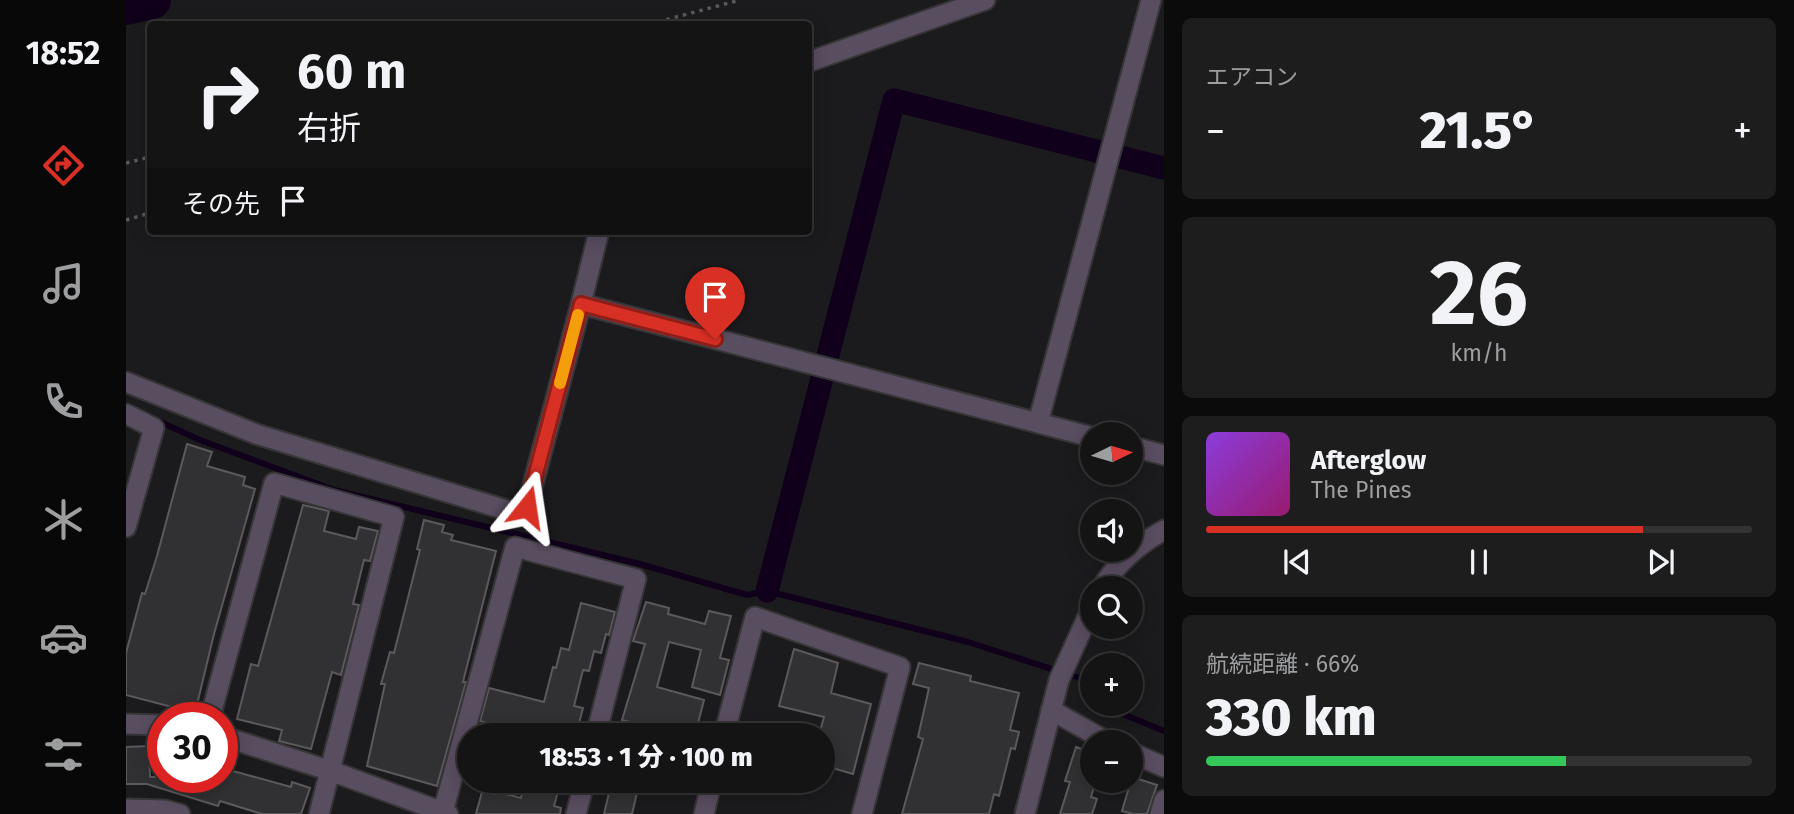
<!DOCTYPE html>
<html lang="ja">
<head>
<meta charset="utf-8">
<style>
  :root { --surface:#141415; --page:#1d1d1e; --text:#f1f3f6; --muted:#9d9ea0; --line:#333334; --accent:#d93025 }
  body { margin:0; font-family:"Fira Sans","Noto Sans JP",sans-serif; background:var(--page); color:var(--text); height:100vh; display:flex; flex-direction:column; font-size:26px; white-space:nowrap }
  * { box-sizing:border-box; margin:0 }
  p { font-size:23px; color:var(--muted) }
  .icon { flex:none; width:38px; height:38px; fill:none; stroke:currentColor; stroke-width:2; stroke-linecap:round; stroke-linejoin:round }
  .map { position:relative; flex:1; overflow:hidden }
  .sheet { display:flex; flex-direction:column; gap:18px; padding:18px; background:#0b0b0c; width:630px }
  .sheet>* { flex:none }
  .top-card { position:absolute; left:21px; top:21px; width:665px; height:214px; border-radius:7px; box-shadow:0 4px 18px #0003,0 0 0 2px var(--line); background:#141415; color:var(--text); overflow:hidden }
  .needle { width:46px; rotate:85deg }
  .tools { position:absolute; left:954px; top:422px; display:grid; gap:14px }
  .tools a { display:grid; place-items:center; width:63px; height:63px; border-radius:50%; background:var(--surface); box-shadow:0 4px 18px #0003,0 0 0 2px var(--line); font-size:35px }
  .speed { position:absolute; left:21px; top:702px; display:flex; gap:14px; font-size:35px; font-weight:700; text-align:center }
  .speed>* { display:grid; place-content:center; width:91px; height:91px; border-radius:50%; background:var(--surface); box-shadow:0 4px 18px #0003,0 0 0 2px var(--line); line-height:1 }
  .speed .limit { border:10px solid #d22; background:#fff; color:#111 }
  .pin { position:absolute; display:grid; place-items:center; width:60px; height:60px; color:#fff; margin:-72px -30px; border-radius:50% 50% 50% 0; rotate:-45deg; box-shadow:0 0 7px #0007 }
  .pin .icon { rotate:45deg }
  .me { position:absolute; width:77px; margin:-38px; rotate:15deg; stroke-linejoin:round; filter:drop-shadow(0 0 5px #0008) }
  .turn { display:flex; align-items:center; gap:24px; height:147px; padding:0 35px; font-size:32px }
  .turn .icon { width:91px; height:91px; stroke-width:2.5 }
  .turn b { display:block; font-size:49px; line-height:60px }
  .then { display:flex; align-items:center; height:66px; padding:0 35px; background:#0003; gap:14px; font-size:26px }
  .big { font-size:52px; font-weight:800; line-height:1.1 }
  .sheet .widget { flex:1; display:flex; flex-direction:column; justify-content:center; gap:10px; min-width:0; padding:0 24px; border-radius:10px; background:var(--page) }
  .sheet .dial { align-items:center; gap:0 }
  .dial b { font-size:91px; line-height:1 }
  .song { display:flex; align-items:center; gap:21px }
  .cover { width:84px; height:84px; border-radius:10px; background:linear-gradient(135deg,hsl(270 70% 55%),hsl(320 70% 35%)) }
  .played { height:7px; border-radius:4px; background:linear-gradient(90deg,var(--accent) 80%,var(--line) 80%) }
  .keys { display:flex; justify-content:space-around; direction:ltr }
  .heat { display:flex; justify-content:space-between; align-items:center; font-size:38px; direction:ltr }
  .charge { height:10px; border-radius:5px; background:linear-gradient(90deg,#34c759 66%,var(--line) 0) }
  .trip { position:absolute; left:331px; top:723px; width:378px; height:70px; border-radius:35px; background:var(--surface); box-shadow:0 4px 18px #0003,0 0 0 2px var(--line); font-weight:800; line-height:70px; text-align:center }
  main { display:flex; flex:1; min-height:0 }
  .menu { display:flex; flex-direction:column; width:126px; justify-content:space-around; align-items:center; background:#080808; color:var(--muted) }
  .menu .icon { width:49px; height:49px }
  .menu .on { color:var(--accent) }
  .menu b { font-size:32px; color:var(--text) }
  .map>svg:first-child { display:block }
</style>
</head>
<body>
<main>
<nav class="menu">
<b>18:52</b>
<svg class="icon on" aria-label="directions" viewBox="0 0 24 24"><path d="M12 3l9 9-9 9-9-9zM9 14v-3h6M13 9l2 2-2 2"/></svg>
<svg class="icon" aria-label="music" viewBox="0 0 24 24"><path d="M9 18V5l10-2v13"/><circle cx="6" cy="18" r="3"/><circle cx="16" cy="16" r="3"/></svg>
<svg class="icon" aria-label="phone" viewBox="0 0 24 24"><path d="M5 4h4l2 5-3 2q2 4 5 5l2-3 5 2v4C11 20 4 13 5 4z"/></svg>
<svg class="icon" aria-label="climate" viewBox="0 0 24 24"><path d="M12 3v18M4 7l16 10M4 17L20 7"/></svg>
<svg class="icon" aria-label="car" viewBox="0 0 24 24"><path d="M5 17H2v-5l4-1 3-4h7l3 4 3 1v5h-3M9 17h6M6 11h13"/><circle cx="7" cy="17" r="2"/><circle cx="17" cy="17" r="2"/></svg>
<svg class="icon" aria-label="filters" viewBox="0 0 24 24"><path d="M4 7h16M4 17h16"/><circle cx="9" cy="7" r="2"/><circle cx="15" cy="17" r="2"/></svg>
</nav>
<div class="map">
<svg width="1038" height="814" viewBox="0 0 1038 814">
  <rect width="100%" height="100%" fill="#1b1a1c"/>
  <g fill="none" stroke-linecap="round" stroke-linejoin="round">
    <path stroke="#10001b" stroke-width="6" d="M28,419L74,440L208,490L514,564L621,595L641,591L842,642L966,682
      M999,704V715L1038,731"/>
    <path stroke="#10001b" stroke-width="23" d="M641,591L768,100L1038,168"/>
    <path stroke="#10001b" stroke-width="38" d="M0,6L26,0"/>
  </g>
  <path fill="#313032" stroke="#5b595c" stroke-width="2" d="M61,444L86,452L81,466L119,477L117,485L129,489L88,634L69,713L0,695V653L16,593L19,594L31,556Z
    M177,505L203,511L198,531L230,539L233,527L252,531L244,561L238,560L227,604L233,605L215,675L206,672L185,749L153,741L156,730L111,719L125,664L132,666Z
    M298,520L318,525L316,532L327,535L325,540L370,551L337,682H340L311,786L241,766L259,684H255L264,652L268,653L294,550L291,549Z
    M520,602L543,608L542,614L579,624L583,611L605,616L594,658L603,660L594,695L566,687L575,650L543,642L531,687L578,700L569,735H539L540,731L496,720L519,644L507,641Z
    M455,603L489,612L483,635L480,634L475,653L468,651L463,671L457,670L448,706L457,708L450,735H408L354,721L363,688L418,702L427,667L430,668L435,648L443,650Z
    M668,649L712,663L705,693L745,704L727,774L696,765V735H693L698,717L653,706Z
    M793,663L845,676L844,681L893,693L884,730L893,732L889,749L885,748L873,796L868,794L863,814H776L797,739L792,737L803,688L787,684Z
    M23,746L24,777H96V768L165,787L166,782L184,788L175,814H136L94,801L92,806L21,784H0V747Z
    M950,747L966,753V780H970L965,797L971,799L966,814H934L944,782L939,781Z
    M1006,777L1031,785L1021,814H1007L996,811Z
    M399,780H435L428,806L435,808L434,814H350L357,788L395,798Z
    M486,780H514L506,814H478Z"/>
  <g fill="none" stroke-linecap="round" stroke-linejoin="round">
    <defs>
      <path id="minor" d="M682,62L859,0
        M473,231L455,304L966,437
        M0,382L130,434L387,512L401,507L455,304
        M0,414L28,428L0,527
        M912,423L1025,0
        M1004,446L1038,455
        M925,710L982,742
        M84,718L148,483L268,517L193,814
        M0,724L37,725
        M598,735L629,617L774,667L736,814
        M96,736L205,771L322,814
        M1004,752L1038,767
        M317,812L389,547L510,579L470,735
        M450,814L459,780
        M578,814L586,780
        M1034,814L1038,800"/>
      <path id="tertiary" d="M976,588C989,564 1014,543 1038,530
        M0,809L39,810L54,814
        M899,814L933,680L966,607"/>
    </defs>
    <use href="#minor" stroke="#363537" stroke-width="23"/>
    <use href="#tertiary" stroke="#363537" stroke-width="23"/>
    <path stroke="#59585a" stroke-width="3.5" stroke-dasharray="3.5 5" stroke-linecap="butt" d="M524,24L614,0
      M0,163L24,157
      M0,220L24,213"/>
    <use href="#minor" stroke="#594d60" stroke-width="19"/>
    <use href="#tertiary" stroke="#594d60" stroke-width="19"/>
  </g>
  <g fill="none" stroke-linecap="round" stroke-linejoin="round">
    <defs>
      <path id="route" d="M401,507L455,304L589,339"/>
    </defs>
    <use href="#route" stroke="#8d1f18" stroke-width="18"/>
    <use href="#route" stroke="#d93025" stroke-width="12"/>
    <path stroke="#f59e0b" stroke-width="12" d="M434,383L452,315"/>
  </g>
</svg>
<div class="tools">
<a><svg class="needle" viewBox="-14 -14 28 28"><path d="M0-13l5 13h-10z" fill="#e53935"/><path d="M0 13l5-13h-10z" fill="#9d9ea0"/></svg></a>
<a><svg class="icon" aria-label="sound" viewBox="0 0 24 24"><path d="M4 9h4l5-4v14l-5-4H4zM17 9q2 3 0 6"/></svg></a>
<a><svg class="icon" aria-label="search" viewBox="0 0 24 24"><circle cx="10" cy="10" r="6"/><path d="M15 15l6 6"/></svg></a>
<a>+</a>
<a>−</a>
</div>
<div class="speed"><div class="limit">30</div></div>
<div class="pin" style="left:589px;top:339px;background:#d93025"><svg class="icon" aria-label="arrive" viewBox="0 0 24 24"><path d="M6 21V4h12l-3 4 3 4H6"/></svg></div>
<svg class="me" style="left:401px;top:507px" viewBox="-20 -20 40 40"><path d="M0-17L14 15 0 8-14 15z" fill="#d93025" stroke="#fff" stroke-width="4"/></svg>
<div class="trip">18:53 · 1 分 · 100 m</div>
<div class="top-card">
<div class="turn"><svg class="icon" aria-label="right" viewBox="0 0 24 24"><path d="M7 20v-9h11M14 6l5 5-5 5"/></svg><div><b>60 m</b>右折</div></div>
<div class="then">その先<svg class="icon" aria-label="arrive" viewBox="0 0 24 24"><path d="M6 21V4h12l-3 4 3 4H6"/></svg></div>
</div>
</div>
<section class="sheet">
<div class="widget"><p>エアコン</p>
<div class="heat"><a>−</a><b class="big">21.5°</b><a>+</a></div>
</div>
<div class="widget dial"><b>26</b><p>km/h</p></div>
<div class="widget">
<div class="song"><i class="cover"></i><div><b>Afterglow</b><p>The Pines</p></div></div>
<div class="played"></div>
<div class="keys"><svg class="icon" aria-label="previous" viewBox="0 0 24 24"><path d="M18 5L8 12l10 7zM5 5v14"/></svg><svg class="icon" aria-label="pause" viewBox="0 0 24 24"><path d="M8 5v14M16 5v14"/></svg><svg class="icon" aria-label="next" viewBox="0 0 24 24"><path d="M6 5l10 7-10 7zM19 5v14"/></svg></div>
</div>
<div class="widget"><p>航続距離 · 66%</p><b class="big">330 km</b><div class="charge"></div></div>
</section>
</main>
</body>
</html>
